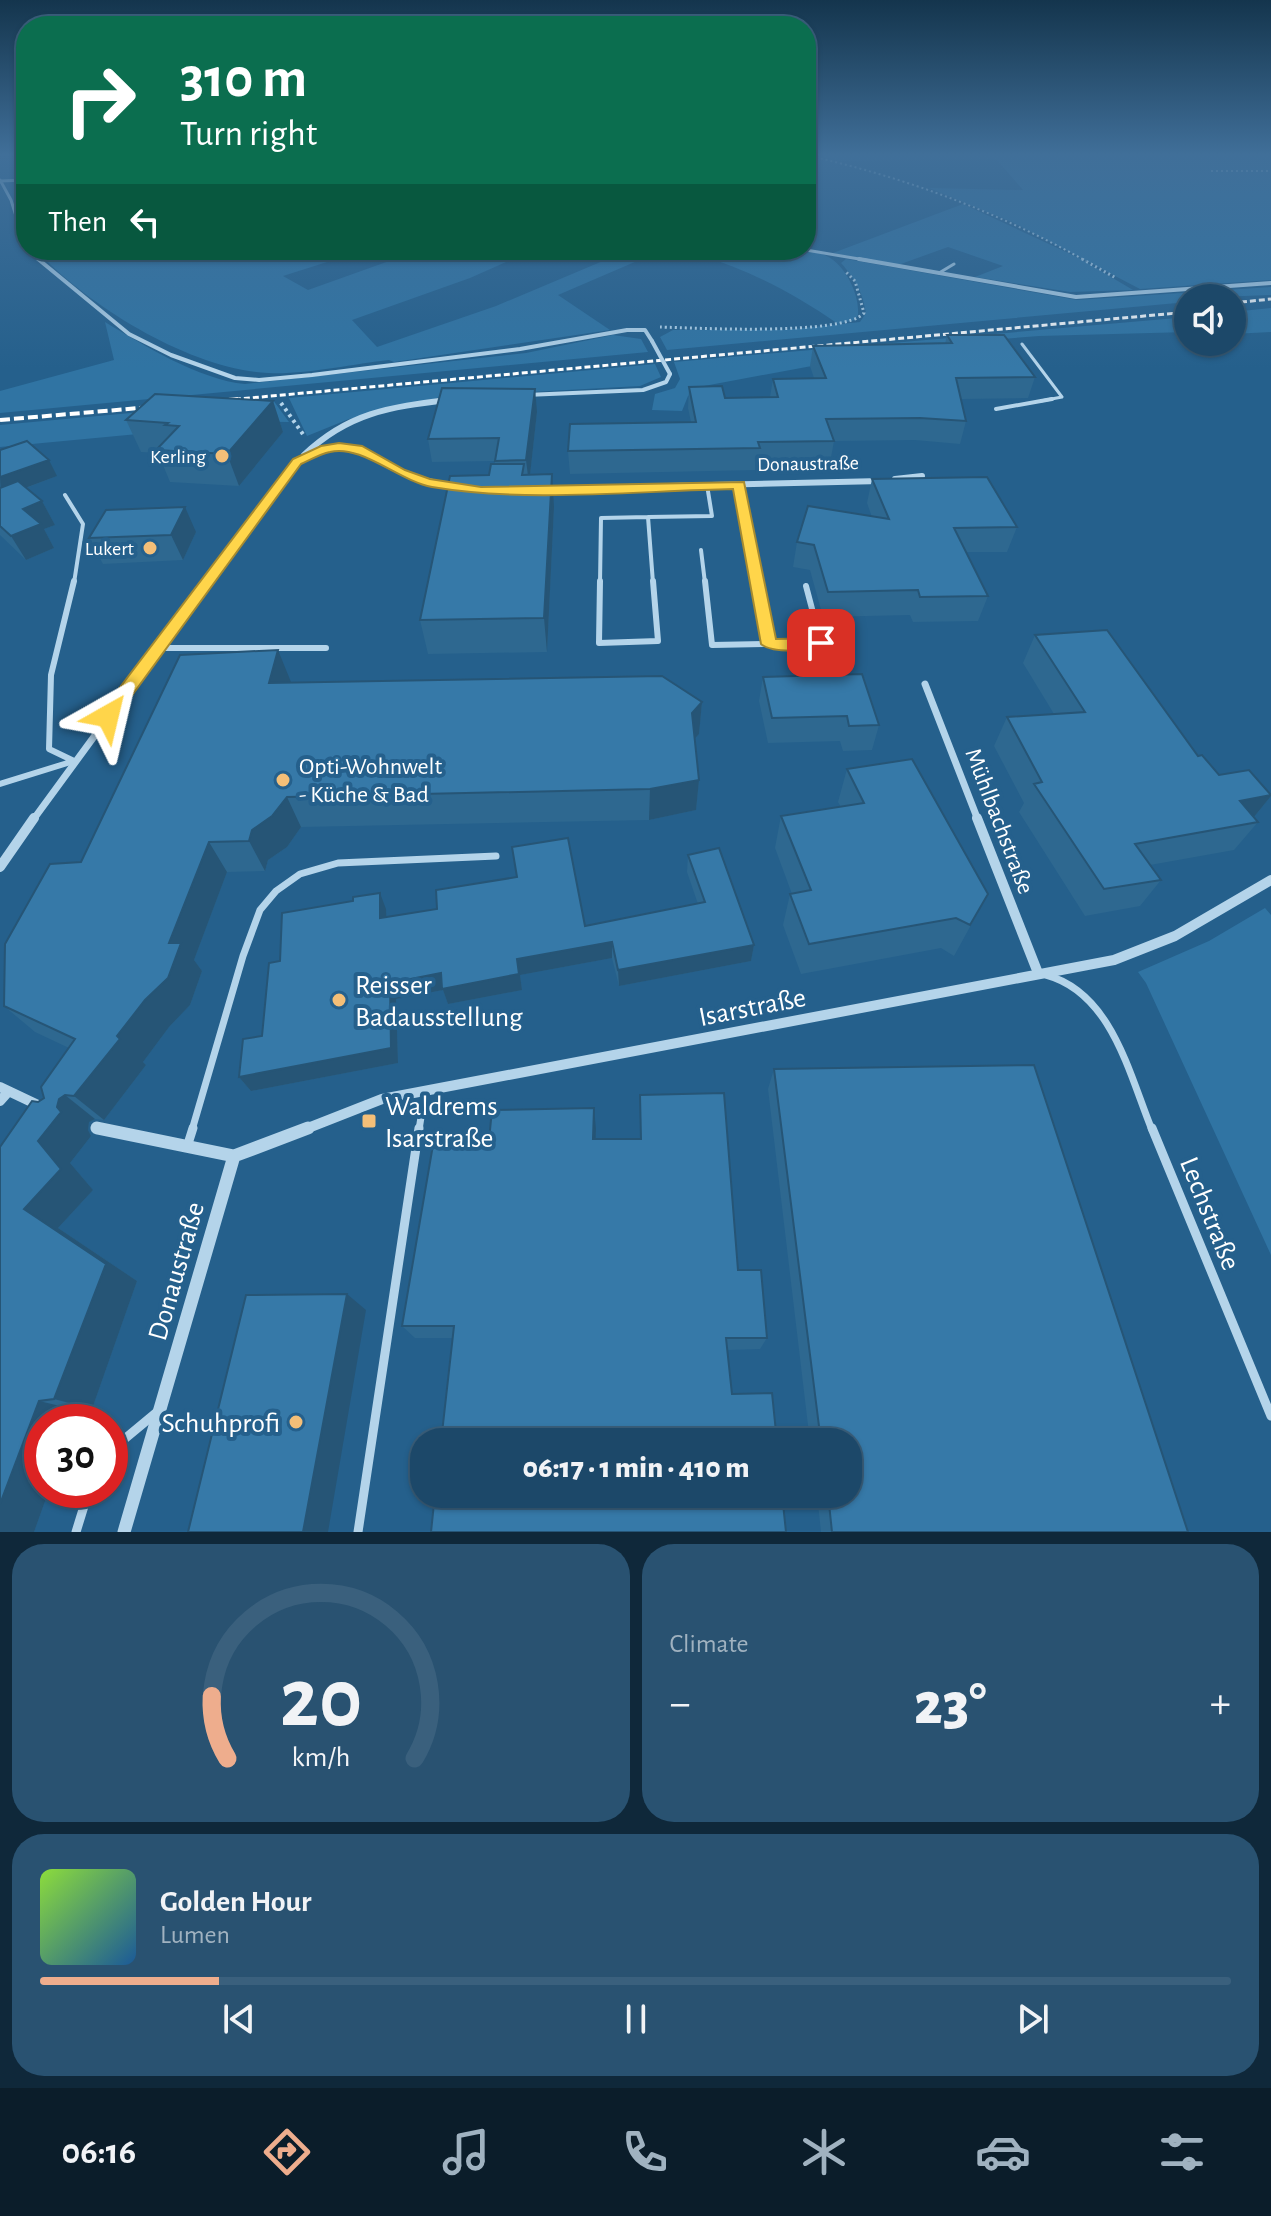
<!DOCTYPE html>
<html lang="en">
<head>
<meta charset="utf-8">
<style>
  :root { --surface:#1c4869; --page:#295271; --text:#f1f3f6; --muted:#a0b2c0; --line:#3a607d; --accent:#eead8d }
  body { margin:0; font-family:"Alegreya Sans",sans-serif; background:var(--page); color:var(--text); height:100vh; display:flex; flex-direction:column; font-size:30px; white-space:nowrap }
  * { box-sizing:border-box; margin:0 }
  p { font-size:26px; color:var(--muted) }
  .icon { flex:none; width:44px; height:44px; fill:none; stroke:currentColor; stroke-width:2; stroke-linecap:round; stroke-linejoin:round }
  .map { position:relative; height:1532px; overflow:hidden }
  .sheet { display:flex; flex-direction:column; gap:12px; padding:12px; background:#0f283a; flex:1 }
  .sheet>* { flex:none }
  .hud { position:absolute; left:16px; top:16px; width:800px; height:244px; border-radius:32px; box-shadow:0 2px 6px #0004,0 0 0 2px var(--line); background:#0b6e4f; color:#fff; overflow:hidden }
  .controls { position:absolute; left:1174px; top:284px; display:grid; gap:16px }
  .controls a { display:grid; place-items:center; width:72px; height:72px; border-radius:50%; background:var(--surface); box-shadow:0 2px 6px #0004,0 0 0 2px var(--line); font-size:40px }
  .speed { position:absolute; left:24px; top:1404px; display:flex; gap:16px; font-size:40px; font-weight:700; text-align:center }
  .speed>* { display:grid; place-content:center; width:104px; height:104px; border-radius:50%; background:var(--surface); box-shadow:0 2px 6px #0004,0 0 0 2px var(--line); line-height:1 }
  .speed .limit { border:12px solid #d22; background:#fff; color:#111 }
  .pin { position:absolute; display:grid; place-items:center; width:68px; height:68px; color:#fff; margin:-34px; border-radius:16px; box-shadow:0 4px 12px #0006 }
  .me { position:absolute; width:88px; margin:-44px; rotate:37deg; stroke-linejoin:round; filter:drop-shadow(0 0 6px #0008) }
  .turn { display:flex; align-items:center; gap:28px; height:168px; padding:0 32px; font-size:36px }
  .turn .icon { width:104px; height:104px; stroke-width:2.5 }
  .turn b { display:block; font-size:56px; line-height:68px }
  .then { display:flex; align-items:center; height:76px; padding:0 32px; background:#0003; gap:16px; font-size:30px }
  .big { font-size:60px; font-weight:800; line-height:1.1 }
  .sheet .tile { flex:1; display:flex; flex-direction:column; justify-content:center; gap:12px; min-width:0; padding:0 28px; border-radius:32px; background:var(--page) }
  .sheet .dial { align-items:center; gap:0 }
  .dial svg { height:208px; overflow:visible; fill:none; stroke:var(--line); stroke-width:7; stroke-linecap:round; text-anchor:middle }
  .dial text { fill:var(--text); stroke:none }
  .song { display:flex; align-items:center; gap:24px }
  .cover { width:96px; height:96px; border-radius:12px; background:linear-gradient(135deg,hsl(90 70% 55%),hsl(210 70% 35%)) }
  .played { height:8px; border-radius:4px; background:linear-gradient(90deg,var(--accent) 15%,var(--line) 15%) }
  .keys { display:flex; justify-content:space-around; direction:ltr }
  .heat { display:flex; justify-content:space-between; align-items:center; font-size:44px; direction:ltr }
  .sheet .tiles { flex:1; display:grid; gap:12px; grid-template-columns:1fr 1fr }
  .tile:last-child { grid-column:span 2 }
  .trip { position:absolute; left:410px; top:1428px; width:452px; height:80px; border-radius:32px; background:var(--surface); box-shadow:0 2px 6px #0004,0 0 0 2px var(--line); font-weight:800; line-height:80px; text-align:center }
  .tabs { display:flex; height:128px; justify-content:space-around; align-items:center; background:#0b1d2a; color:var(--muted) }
  .tabs .icon { width:56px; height:56px }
  .tabs .selected { color:var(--accent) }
  .tabs b { font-size:36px; color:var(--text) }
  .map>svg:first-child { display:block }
</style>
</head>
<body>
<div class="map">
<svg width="1271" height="1532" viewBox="0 0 1271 1532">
  <rect width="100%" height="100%" fill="#25608c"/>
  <path fill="#3074a3" d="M806,153L822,157L813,153H1271V280L1140,289L1014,223L929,188L1023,190L996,159L839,161Z
    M963,204L1079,258L1133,290L1070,292L975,277L1003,266L948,247L898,265L833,253Z
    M36,250H365L283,276L308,290L420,250H533L470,278L352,320L377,347L496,306L629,250L658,252L558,295L610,330L394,362L389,360C353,364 303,375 268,373C190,369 88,306 36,250Z
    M683,250C721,250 787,243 822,254C844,261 860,294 858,315L855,320L838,324C789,290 741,266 683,250Z
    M846,259L1077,300L1271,287V295L1188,298V302L667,350L660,337L673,330H784L860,322L866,313C862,291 856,280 841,263Z
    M1271,308V332L1232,334V312Z
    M1188,317V332L1039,336L925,345L704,386L688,396L682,411L652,410L655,394L675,388L680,379L674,362Z
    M105,322C143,345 200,380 245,384L526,353L613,335L641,339L648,352L0,413V391L114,360Z
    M655,364L661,377L640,386L441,397L349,419L307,436L289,398Z
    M273,400L289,422L175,420L138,434L0,447V425Z
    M1265,908L1271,915V1255L1146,983L1138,972L1209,941Z"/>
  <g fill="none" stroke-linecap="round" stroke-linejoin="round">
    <path stroke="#b4d4ea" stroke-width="2" stroke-dasharray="2 3" stroke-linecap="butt" d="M806,155C904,177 998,212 1086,261
      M1211,171H1271"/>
    <path stroke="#b4d4ea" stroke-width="3" stroke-dasharray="2 3" stroke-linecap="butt" d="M1082,259L1116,278
      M660,327C696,328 844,336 864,313L855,281L846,272"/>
    <path stroke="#b4d4ea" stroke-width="4" stroke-dasharray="3 4" stroke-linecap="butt" d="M281,403L305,437"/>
    <path stroke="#b4d4ea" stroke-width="3" d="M939,273L954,264
      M1022,344L1062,397L1041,401"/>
    <path stroke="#b4d4ea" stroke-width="4" d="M996,409L1052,399
      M739,485L757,583
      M65,495L83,524L74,583
      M648,517L653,583
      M648,517L712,516L707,485
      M701,550L705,583
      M600,583L601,518L648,517"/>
    <path stroke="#b4d4ea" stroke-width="6" d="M600,581L599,643L658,641L653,581
      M705,581L712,645L769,644L757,581
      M769,644L821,643L806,586
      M159,648H326
      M74,761L49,749L51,675L74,581
      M0,784L74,761"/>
    <path stroke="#b4d4ea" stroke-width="7" d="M1046,975C1112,993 1129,1074 1152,1130
      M192,1130L243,956L260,910L276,891L300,874L338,863L496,856
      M419,1130L425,1091"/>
    <path stroke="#b4d4ea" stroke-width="9" d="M1152,1128L1271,1416
      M187,1147L193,1128
      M110,1451L157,1412
      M76,1532L89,1490
      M358,1532L419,1128"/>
    <path stroke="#b4d4ea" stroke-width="3" d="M0,180L11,200L26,248
      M0,181L26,180
      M27,250L41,261
      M806,250L871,261"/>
    <path stroke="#b4d4ea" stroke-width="4" d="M38,259L129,334L171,355L235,378L259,380L312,375L520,349L627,330H645L652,341
      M859,259L1076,297L1271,283
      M526,395L643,390L666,382L670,374
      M441,401L448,400"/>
    <path stroke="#b4d4ea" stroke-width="6" d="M304,455C348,413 389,407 448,400
      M895,479L922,476
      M543,489L881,481
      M206,583L297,461L326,449L352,447L411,477L458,488"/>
    <path stroke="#b4d4ea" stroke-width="7" d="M925,684L978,820
      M33,820L208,581"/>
    <path stroke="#b4d4ea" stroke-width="10" d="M977,818L1038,973
      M0,867L34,818
      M0,1087L38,1105
      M0,1101L8,1092
      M97,1128L105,1130
      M303,1130L382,1099L1114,960L1175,936L1271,880"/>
    <path stroke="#b4d4ea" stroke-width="13" d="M97,1128L234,1156
      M234,1156L308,1128
      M124,1532L234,1156"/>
    <path stroke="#fff" stroke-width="3" stroke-dasharray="6 3" stroke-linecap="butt" d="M1232,303L1271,299
      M217,401L1188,312"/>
    <path stroke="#fff" stroke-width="4" stroke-dasharray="10 4" stroke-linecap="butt" d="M215,401L238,399
      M0,420L163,406"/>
    <path stroke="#b4d4ea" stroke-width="4" d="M652,341L670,374"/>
  </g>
  <path fill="#2e6890" d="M947,335L1035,377L1028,398L961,399L966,421L960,444L915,440L834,441L830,463L758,464L757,470L570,474L568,451L691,422L688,408L689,387L725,398L770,397L773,379L814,378L810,366L813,346L945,344Z
    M273,401L283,432L239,486L170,482L158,453L141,452L126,420Z
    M537,412L530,475L554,507L547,652L428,654L420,620L495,464V461L432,462L428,439Z
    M0,450L57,476L26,488L42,501L55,525L44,529L54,548L26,560L0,535Z
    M872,479L1017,527L1007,552H966L988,596L978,621L913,622L910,615L823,617L810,570L793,567L797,542L872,517L867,503Z
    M196,532L183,560L103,564L89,538Z
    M1035,635L1198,756L1219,775L1271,794V796L1254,817L1258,822L1234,850L1150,865L1161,880L1140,906L1085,916L1019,812L1024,803L994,746L1007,717L1054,714L1023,663Z
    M763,677L879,725L872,750L843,751L840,741L768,743L759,701Z
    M291,682L702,702L699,734L695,739L699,780L696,810L649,820L301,827L287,847L268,860L265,871L227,872L194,960L202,971L190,1005L169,1027L143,1062L146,1065L104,1120L95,1119L89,1122L88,1130L91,1136L70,1163L93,1190L58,1228L137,1281L92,1409L77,1410L73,1422H42L49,1490L34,1532H0L38,1102L44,1098L69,1048L35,1032L4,1006L81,862Z
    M847,769L988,894L954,956L941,948L801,974L783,925L790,894H792L775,848L781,816L841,807L838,802Z
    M688,855L754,945L751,961L619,986L612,958L520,975L522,990L448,1004L443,990L396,999L398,1063L251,1091L239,1077L262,1036L280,961L386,909V917L585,926L698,904L687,872Z
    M774,1069L1188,1532H821L817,1494H848V1442H810L768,1089Z
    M596,1129L595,1139L738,1270L767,1338L760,1349L727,1350L732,1394L777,1442L453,1338H415L402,1326L489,1140Z"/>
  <path fill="#265576" d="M535,389L537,412L529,484L526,460Z
    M273,401L283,432L239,486L227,454Z
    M49,460L57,476L1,497L0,477Z
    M552,474L554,507L547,652L544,618Z
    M42,501L55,525L44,529L54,548L26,560L11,536L23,509Z
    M185,507L196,532L183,560L171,535Z
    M278,650L291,682L283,714L269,683Z
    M702,702L699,734L690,744L692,713Z
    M699,780L696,810L649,820L650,789Z
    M1271,795V796L1249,823L1240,801Z
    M287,797L301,827L287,847L268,860L265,871L249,841L252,830Z
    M209,842L227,872L194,960L202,971L190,1005L169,1027L143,1062L146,1065L104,1120L74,1096L117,1036L169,943Z
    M380,893L386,909L387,935L380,918Z
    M612,942V958L520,975L522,990L448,1004L443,990L396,999L398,1063L251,1091L239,1077L390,983Z
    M754,945L751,961L619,986L618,970Z
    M65,1095L95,1119L89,1122L88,1130L91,1136L70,1163L93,1190L58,1228L137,1281L92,1409L54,1399L24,1209L38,1141L57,1107L59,1099Z
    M594,1108L596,1129L595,1158L593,1139Z
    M347,1294L366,1310L328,1532H303Z
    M39,1401L77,1410L73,1422H42V1490H49L34,1532H0V1504Z"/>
  <path fill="#3679a8" stroke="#265576" stroke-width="2" d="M947,335H1004L1035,377L956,378L966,421L920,418L826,419L834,441L758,442L760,448L568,451L570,424L696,422L689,387L722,386L725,398L778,397L773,379L826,378L813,346L952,343Z
    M442,388L535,389L526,460L495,461L499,438L428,439Z
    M155,394L273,401L227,454L156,450L179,426L165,425L168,423L126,420Z
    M27,441L49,460L0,477V450Z
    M491,464H524L522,475L552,474L544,618L420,620L450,476L489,475Z
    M987,477L1017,527L954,528L988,596L920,597L918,590L828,592L814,545L797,542L808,506L889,519L872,479Z
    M18,481L42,501L23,509L41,524L11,536L0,526V488Z
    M185,507L171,535L89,538L106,510Z
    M1107,630L1198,756L1202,755L1219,775L1249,770L1271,795L1240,801L1258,822L1135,844L1161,880L1104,889L1034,784L1042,782L1007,717L1085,712L1035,635Z
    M278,650L269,683L662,676L702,702L692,713L699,780L650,789L287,797L272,816L252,830L249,841L209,842L169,943H181L168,978L145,1000L117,1036L120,1039L74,1096L65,1095L59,1099L57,1107L61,1112L38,1141L61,1169L24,1209L106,1264L54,1399L39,1401L0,1504V1147L32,1101L38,1102L44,1098L41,1087L75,1039L4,1006L5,944L50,864L81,862L180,655Z
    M862,674L879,725L849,726L847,716L772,718L763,677Z
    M912,759L988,894L970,925L956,918L809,944L790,894L811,890L781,816L864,803L847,769Z
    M568,838L585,926L705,902L688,855L719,848L754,945L618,970L612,942L517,959L519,974L442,989L441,973L390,983L391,1048L239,1077L243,1039L262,1036L269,963L280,961L282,913L353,901V897L380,893V918L437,909L436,890L517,877L512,847Z
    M1034,1065L1188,1532H832L828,1494H848V1442H821L774,1069Z
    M724,1093L738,1270H761L767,1338H726L732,1394L772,1393L777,1442H441L454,1326H402L434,1139L489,1140L492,1110L594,1108L593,1139H641L640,1095Z
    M347,1294L303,1532H188L246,1295Z
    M435,1494H782L786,1532H431Z"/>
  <linearGradient id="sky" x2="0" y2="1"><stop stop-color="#14354d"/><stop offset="0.42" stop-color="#406f99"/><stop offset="1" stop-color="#406f99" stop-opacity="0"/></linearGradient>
  <rect width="1271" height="368" fill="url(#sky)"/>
  <path fill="#ffd54a" stroke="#a68a30" stroke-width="2" d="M339,443L362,446L405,470L430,479L481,487L744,482L776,639L821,638L829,643C818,652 772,654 761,644L733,489C636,491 527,503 432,487C399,481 361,444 330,452C320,454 310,460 301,464L114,720H102L99,716L102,711L293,459L321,446Z"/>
  <g fill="#f4bf78" stroke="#25608c" stroke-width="3">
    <circle cx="222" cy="456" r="8"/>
    <circle cx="150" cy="548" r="8"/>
    <circle cx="283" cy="780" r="8"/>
    <circle cx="339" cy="1000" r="8"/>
    <rect x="361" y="1113" width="16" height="16" rx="4"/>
    <circle cx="296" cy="1422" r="8"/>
  </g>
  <g text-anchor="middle" stroke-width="8" stroke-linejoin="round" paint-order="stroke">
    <g font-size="20" fill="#fff" stroke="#25608c" text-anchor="end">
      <text x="206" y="463">Kerling</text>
      <text x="134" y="555">Lukert</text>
    </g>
    <g font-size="20" fill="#fff" stroke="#25608c">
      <text transform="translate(808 463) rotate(-1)" y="7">Donaustraße</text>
    </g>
    <g font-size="24" fill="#fff" stroke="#25608c" text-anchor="start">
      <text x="299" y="774">Opti-Wohnwelt<tspan x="299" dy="28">- Küche &amp; Bad</tspan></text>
    </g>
    <g font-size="24" fill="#fff" stroke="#25608c">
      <text transform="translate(1000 821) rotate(69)" y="8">Mühlbachstraße</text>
    </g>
    <g font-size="28" fill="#fff" stroke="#25608c" text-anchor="start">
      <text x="355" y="994">Reisser<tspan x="355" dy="32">Badausstellung</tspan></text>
      <text x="385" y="1115">Waldrems<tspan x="385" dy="32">Isarstraße</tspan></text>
      <text x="280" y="1432" text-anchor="end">Schuhprofi</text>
    </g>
    <g font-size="28" fill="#fff" stroke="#25608c">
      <text transform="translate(752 1006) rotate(-11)" y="10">Isarstraße</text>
      <text transform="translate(1211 1213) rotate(68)" y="10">Lechstraße</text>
      <text transform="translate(175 1271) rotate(-74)" y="10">Donaustraße</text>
    </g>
  </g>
</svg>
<div class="controls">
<a><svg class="icon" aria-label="sound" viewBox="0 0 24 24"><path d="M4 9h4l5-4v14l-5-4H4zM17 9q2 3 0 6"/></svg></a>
</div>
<div class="speed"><div class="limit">30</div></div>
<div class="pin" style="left:821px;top:643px;background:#d93025"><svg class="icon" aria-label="arrive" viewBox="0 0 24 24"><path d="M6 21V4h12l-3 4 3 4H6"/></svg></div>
<svg class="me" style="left:108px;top:716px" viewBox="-20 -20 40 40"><path d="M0-17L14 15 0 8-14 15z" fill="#ffd54a" stroke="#fff" stroke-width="4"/></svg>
<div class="trip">06:17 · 1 min · 410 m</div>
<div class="hud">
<div class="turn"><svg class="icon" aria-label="right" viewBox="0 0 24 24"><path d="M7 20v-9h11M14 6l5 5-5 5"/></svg><div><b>310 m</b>Turn right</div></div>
<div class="then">Then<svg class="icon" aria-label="left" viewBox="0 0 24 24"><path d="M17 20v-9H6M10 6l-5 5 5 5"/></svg></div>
</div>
</div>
<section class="sheet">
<div class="tiles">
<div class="tile dial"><svg viewBox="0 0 100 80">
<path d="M14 69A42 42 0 1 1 86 69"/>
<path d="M14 69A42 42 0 0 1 8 45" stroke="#eead8d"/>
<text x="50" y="56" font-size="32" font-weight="700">20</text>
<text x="50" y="72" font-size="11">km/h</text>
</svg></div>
<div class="tile"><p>Climate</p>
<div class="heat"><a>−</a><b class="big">23°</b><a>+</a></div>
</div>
<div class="tile">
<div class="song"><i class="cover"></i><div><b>Golden Hour</b><p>Lumen</p></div></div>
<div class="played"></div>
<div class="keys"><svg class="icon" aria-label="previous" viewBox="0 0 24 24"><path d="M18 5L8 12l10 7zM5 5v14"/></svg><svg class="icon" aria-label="pause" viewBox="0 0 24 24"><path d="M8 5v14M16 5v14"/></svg><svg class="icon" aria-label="next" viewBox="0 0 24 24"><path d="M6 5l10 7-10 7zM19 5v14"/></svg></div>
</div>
</div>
</section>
<nav class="tabs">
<b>06:16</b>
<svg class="icon selected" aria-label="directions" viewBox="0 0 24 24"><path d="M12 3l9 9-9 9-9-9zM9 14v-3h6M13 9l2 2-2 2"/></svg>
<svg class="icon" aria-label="music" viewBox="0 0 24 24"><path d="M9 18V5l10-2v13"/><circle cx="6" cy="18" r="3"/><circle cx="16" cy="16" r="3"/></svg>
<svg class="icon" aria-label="phone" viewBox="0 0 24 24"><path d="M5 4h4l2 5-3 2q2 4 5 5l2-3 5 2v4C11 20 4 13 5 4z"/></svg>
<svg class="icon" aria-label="climate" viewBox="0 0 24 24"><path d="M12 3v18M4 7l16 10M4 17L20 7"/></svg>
<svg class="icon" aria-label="car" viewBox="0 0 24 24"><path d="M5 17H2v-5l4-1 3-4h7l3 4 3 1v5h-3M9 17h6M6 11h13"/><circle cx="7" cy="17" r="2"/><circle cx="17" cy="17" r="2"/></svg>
<svg class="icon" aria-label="filters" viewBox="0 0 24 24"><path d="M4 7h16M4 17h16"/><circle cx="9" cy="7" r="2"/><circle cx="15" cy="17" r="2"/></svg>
</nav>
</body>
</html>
